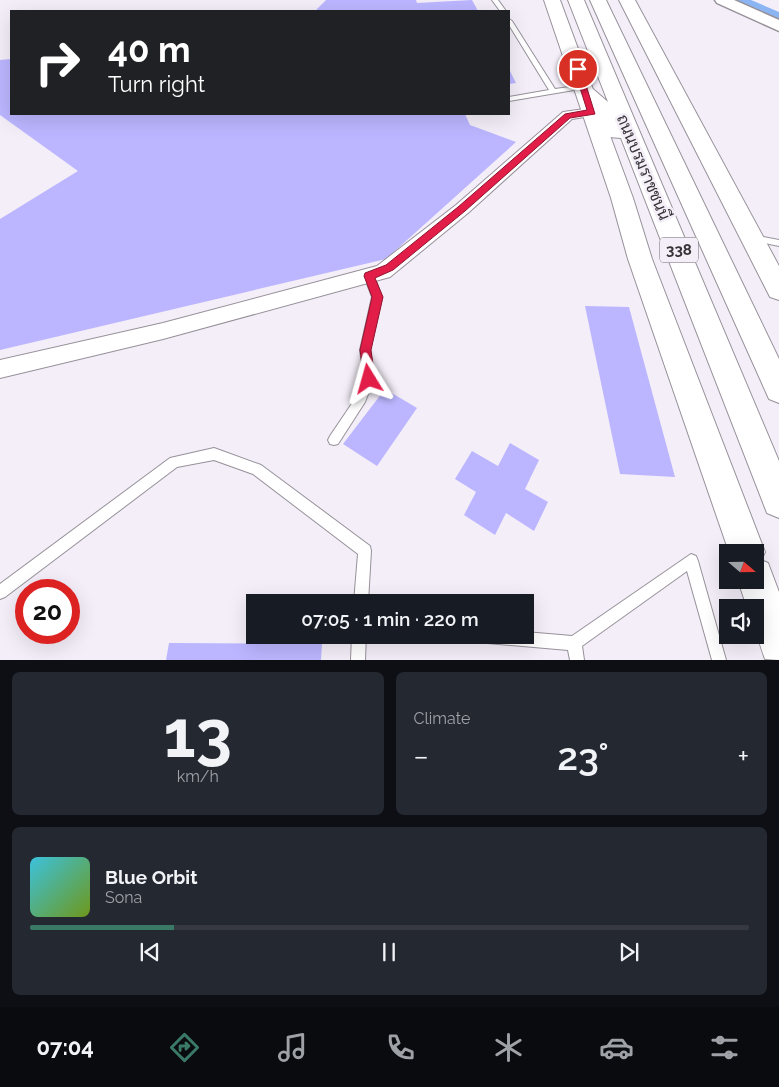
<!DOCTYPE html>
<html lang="en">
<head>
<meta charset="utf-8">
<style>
  :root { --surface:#171b24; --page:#242831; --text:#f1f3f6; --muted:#9ea1a6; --line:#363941; --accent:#3a7966 }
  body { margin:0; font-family:Raleway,Sarabun,sans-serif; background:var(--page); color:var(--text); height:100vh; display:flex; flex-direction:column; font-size:19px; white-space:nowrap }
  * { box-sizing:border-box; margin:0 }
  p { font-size:16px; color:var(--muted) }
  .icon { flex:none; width:28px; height:28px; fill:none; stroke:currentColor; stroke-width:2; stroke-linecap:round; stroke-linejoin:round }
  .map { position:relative; height:660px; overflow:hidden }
  .side { display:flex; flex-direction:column; gap:12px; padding:12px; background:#0d0f14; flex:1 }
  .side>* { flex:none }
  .banner { position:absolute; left:10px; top:10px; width:500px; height:105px; border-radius:0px; box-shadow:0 5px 20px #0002; background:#202124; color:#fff; overflow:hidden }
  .needle { width:32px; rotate:110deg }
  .fabs { position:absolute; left:719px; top:544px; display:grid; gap:10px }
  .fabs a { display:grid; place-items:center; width:45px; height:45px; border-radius:0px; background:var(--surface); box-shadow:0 5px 20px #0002; font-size:25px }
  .speed { position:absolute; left:15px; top:579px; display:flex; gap:10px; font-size:25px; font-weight:700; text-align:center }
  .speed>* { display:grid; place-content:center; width:65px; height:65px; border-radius:50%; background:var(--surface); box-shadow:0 5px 20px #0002; line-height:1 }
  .speed .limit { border:8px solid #d22; background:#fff; color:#111 }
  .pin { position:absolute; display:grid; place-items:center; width:42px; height:42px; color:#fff; margin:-21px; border:2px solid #fff; border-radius:50%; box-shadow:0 1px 5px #0007 }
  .me { position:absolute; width:55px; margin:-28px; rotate:352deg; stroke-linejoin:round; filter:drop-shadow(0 0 4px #0008) }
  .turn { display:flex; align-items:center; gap:18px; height:105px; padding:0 15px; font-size:22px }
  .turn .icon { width:65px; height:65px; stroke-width:2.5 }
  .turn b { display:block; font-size:35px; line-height:42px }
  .big { font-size:38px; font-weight:600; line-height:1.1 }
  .side .widget { flex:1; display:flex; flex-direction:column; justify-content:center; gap:8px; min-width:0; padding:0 18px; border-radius:8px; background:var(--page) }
  .side .dial { align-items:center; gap:0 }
  .dial b { font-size:65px; line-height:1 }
  .song { display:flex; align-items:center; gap:15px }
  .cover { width:60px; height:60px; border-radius:8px; background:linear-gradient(135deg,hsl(190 70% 55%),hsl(80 70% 35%)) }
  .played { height:5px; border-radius:2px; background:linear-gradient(90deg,var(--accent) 20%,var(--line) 20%) }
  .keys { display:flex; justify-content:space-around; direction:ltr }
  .heat { display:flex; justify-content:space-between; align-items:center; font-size:28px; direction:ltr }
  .side .tiles { flex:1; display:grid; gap:12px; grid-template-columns:1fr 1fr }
  .widget:last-child { grid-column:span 2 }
  .trip { position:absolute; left:246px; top:594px; width:288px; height:50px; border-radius:0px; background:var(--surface); box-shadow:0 5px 20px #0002; font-weight:600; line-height:50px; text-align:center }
  .tab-bar { display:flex; height:80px; justify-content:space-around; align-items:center; background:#090b0e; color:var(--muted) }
  .tab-bar .icon { width:35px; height:35px }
  .tab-bar .on { color:var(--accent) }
  .tab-bar b { font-size:22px; color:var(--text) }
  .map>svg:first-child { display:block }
</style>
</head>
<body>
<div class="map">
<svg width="779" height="660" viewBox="0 0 779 660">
  <rect width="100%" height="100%" fill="#f4eef8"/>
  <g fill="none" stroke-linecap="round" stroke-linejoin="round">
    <path fill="#8ab4f2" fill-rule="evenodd" d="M735,0H751L779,12V21Z"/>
  </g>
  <path fill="#bbb6ff" d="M326,0H416L417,3L472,0L478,11H315Z
    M11,59V114H465L470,125L516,142L386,259L0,350V219L78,171L0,115V60Z
    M509,69L516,83L509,84Z
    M585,306L629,307L675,477L620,474Z
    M385,389L417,408L377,466L343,444Z
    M510,443L539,460L525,489L548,502L534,531L506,513L495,535L464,515L476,492L455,479L472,451L498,466Z
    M169,643L322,644L321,660H166Z"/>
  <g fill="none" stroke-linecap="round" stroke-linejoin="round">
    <defs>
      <path id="service" d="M492,0H498L506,11H500Z
        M509,19L512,21L555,89L584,85L587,87L586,88L509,101V97L549,90L509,25Z
        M753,235L779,240V246L750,240L749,238Z
        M369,272L374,276L382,297L370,350L374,379L365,402L338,444L334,445L330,444L328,440L330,436L357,396L364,379L360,350L372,297L364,276Z
        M214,448L261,465L370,546L371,551L368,602H354L358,554L253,474L214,460L177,467L5,597L0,599V584L170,458Z
        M691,554L696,556L698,561L726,660H712L687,571L582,646L584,660H570L568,650L476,642L471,640L469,635H525V632L572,636Z
        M352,635H366L365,660H351Z"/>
      <path id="minor" d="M592,108L599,112L597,115L572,119L468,213L390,277L163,339L0,378V360L163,323L377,266L456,205L563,112Z"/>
      <path id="tertiary" d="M715,0H734L779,20V31L717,3Z"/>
      <path id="secondary" d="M544,0H560L633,198L652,259L765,552L761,560L768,563L779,592V660L765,659C758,641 755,627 755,608H747L738,580H755V552H729L628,259L611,198Z
        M619,0H635L779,266V300L770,297Z"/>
      <path id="trunk" d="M568,0H584L779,461V518L767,513L621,138L608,137L592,108L577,93L579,89H593L608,102Z
        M590,0H606L779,359V403L769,399Z"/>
    </defs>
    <use href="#service" stroke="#97919a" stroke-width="2"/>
    <use href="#minor" stroke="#97919a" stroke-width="2"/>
    <use href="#tertiary" stroke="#97919a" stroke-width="3"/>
    <use href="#secondary" stroke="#97919a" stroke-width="2"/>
    <use href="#trunk" stroke="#97919a" stroke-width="2"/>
    <use href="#service" fill="#fff" fill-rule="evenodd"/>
    <use href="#minor" fill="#fff" fill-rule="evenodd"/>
    <use href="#tertiary" fill="#fff" fill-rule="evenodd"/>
    <use href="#secondary" fill="#fff" fill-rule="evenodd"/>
    <use href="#trunk" fill="#fff" fill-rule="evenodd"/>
  </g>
  <path fill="#e11d48" stroke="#92132f" d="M578,67L581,69L595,114L570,118L465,211L393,270L375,278L383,297L371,350L375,379L369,384L365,383L360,350L372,297L364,276L365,273L386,265L458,207L565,114L587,110L574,69Z"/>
  <g text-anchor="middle" stroke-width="5" stroke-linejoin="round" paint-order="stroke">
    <rect fill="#f4eef8" stroke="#706c72" stroke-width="1" x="660" y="237.5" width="38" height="25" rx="4"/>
    <g font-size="15" font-weight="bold" fill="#373438">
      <text x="679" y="255">338</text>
    </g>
    <g font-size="16" fill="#373438" stroke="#f4eef8">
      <text transform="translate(644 167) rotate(67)" y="6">ถนนบรมราชชนนี</text>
    </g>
  </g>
</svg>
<div class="fabs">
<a><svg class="needle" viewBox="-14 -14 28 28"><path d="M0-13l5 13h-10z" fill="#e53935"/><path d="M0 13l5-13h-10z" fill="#9ea1a6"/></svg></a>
<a><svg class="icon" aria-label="sound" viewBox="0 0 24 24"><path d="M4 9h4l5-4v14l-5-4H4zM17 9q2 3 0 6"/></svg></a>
</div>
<div class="speed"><div class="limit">20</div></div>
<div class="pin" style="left:578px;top:69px;background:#d93025"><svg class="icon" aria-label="arrive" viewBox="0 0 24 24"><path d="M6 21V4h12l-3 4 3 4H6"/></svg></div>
<svg class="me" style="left:369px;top:379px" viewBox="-20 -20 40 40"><path d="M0-17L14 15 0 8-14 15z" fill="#e11d48" stroke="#fff" stroke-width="4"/></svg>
<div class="trip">07:05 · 1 min · 220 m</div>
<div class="banner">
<div class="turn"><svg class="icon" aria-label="right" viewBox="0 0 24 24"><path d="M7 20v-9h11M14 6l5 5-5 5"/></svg><div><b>40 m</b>Turn right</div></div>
</div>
</div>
<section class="side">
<div class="tiles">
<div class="widget dial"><b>13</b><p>km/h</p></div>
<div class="widget"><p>Climate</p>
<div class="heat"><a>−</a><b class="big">23°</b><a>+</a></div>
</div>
<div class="widget">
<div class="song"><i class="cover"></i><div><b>Blue Orbit</b><p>Sona</p></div></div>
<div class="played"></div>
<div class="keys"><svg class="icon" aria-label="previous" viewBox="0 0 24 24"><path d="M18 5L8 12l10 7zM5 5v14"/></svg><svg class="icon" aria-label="pause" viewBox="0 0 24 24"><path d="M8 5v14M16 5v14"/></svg><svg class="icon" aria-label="next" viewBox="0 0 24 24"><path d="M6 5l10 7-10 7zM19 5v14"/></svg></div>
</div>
</div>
</section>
<nav class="tab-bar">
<b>07:04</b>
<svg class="icon on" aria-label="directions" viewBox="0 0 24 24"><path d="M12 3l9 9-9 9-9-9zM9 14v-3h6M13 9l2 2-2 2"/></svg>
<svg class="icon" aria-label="music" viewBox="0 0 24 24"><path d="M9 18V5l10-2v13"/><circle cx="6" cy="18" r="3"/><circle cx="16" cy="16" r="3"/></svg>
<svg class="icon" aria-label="phone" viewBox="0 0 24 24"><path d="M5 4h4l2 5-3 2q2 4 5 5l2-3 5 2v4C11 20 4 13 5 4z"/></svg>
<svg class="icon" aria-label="climate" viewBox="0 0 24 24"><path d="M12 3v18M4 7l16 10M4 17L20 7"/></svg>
<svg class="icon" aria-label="car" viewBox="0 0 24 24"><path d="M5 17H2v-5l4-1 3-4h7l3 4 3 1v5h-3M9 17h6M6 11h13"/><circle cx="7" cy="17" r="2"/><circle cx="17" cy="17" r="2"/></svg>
<svg class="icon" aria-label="filters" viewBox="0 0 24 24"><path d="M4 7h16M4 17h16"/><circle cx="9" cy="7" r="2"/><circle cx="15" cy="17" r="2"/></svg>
</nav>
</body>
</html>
